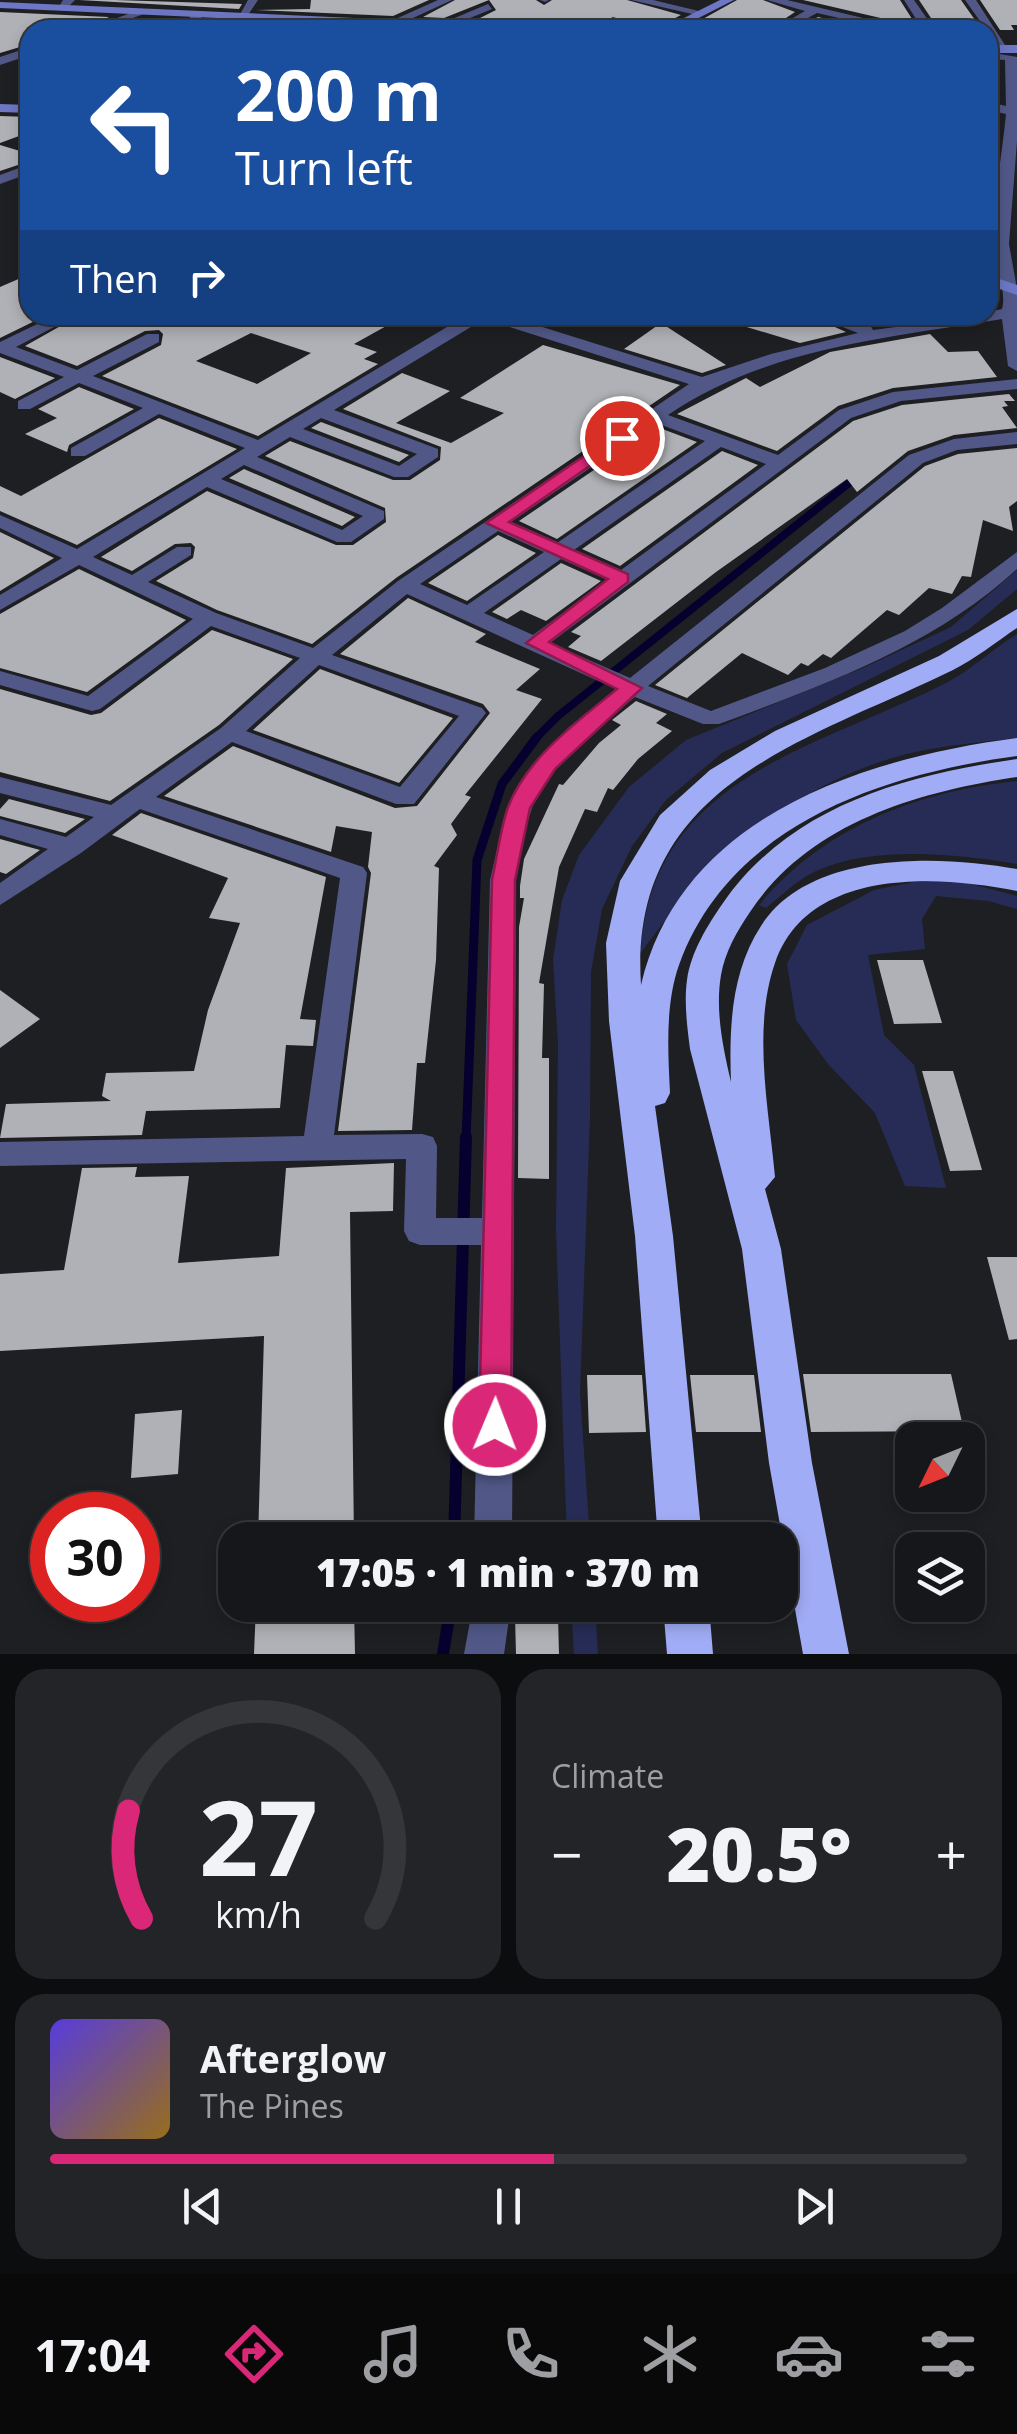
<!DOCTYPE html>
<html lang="en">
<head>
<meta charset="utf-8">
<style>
  :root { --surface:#16171a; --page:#232427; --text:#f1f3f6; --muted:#9e9fa2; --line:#353639; --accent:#db2777 }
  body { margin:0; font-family:"Open Sans",sans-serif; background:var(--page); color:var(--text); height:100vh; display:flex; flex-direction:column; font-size:38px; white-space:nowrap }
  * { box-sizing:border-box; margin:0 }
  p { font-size:32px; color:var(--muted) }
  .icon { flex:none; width:55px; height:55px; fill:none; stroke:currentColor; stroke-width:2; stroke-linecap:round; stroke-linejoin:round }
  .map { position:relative; height:1654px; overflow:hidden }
  .panel { display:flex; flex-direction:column; gap:15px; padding:15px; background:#0c0d0e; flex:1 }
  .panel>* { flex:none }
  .top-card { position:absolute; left:20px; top:20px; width:978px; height:305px; border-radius:30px; box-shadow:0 5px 15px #0003,0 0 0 2px var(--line); background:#1a4fa0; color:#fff; overflow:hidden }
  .needle { width:65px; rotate:227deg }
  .tools { position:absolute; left:895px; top:1422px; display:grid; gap:20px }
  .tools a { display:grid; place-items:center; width:90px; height:90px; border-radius:20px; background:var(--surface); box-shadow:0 5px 15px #0003,0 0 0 2px var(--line); font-size:50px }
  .speed { position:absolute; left:30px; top:1492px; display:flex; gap:20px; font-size:50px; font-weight:700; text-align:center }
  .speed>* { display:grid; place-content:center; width:130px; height:130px; border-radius:50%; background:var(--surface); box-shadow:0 5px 15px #0003,0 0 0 2px var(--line); line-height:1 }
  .speed .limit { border:15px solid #d22; background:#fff; color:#111 }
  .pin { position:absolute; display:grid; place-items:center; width:85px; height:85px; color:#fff; margin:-42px; border:5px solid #fff; border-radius:50%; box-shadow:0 2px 10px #0007 }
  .me { position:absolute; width:110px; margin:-55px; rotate:1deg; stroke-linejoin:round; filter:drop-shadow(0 0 8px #0008) }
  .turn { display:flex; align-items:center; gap:35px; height:210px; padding:0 50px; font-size:45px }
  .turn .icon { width:130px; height:130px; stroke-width:2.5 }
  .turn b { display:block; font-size:70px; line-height:85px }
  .then { display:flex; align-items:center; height:95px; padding:0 50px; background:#0003; gap:20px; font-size:38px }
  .big { font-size:75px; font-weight:800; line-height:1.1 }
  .panel .widget { flex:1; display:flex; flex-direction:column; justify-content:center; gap:15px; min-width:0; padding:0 35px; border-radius:30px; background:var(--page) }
  .panel .dial { align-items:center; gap:0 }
  .dial svg { height:260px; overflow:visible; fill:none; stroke:var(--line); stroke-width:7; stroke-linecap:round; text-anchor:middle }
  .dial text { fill:var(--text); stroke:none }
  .song { display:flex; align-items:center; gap:30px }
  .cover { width:120px; height:120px; border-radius:15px; background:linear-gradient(135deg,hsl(250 70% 55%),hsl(40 70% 35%)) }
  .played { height:10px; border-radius:5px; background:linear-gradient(90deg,var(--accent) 55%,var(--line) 55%) }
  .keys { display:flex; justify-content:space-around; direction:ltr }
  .heat { display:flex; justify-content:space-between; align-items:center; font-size:55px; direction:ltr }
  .panel .tiles { flex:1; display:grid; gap:15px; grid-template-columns:1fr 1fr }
  .widget:last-child { grid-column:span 2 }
  .trip { position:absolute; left:218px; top:1522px; width:580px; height:100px; border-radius:30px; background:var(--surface); box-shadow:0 5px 15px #0003,0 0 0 2px var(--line); font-weight:800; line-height:100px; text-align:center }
  .tabs { display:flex; height:160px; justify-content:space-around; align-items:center; background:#09090a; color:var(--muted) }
  .tabs .icon { width:70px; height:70px }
  .tabs .selected { color:var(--accent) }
  .tabs b { font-size:45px; color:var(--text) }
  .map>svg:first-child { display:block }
</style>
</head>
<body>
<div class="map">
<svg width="1017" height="1654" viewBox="0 0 1017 1654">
  <rect width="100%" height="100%" fill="#1e1f22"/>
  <path fill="#272c56" d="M1017,570V589L968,630L722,753L666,800L632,846L602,909L591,972L590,1116L580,1393L590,1540H567L556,1230L558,1044L553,960L562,900L579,855L629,787L686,740L863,668L951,627Z
    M1017,634V738C975,743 930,746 889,759C785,791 703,865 641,953C650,776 820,748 948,682C972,669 993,649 1017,634Z
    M1017,781V864C957,854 873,845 816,871C798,879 781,896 766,908L759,905C824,827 918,791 1017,781Z
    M914,882H964L1017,896V909L988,901L936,896L922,919L925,949L868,955L884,1035L914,1065L946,1188L905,1186L875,1113L828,1064L796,1020L787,964L807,925L874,890Z
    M571,1605H595L598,1654H574Z"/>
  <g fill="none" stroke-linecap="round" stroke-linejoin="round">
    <path stroke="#06002f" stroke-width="8" d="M535,739L558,716L859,475"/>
    <path stroke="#06002f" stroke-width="9" d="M466,1140L477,860L502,784L537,737"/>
    <path stroke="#06002f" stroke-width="12" d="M454,1540L466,1137
      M443,1654L451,1605"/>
  </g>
  <path fill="#b0b1b6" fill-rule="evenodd" d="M79,0H115L242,4L239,9Z
    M311,0H429L393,16L256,10L310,9Z
    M455,0H536L544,5L552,0H627L681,15L658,27L612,17L608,28L476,20L496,10L489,0L444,18L423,17Z
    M737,0H763L795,12L768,30H683Z
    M803,0H900L919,30L915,26Z
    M919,0H961L982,30H939Z
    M980,0H1017V25H1011L1014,30H1000Z
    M0,12L109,17L80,30H30V44L0,53Z
    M818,17L875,30H794Z
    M143,18L188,20L193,26L222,30H112Z
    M233,22L368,29L251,30Z
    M0,116L30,117V132L0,143Z
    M0,145L30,154V161L0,171Z
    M30,274V315H47L0,338V287Z
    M80,315H406L354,344L377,352L364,359L378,364L258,436L102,376L161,345L163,334L159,330L145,331L77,366L25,346ZM251,333L311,353L257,384L196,361Z
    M728,315H808L846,332L800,343L727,321Z
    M661,323L726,365L702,373L624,349Z
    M930,334L948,352L978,351L997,377L893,388L838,406L777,451L677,414L746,378L760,387L830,352Z
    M543,345L680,385L396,578L312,644L217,610L156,581L193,558L195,547L191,543L175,544L132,571L101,557L207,491L336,545H353L386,522L385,508L265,456L290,441L393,480H410L440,460L441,447L343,409L402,373L450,391L396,423L451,443L504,413L460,398Z
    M0,357L55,378L15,399L0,392Z
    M79,387L134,409L69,445L67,452L25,434L57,418L38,409Z
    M1009,394L1015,401H1004L1008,406L1002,407L1017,428L954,435L908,451L857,492L847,479L716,572L601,661L568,647L581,636L571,632L853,421L902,405Z
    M159,418L237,449L77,545L0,511V486L21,496Z
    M321,422L409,455L399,462L311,428Z
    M657,427L697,442L557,539L519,521Z
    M1017,448V501L1009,507L1013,531L983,520L971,577L962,576L952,594L929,588L899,615L887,610L831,658L823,654L808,666L801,663L788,675L742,653L687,698L655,685L925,466L958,454Z
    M722,451L758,465L620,566L582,549Z
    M244,469L355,517L342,526L229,478Z
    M0,532L54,558L0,591Z
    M498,535L536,553L467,601L428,583Z
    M561,563L601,581L546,621L521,610L507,619L492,612Z
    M79,569L186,620L87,692L0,668V614Z
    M408,598L486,634L475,642L540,669L516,690L542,699L465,795L471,797L451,824L457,835L434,866L439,868L436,960L425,1063H417L412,1130L338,1131L371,873L368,867L372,832L336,826L331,852L164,796L233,746L395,808L417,806L490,713L483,704L340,654Z
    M212,630L293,659L219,725L110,801L0,772V689L91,715L101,713Z
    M320,669L453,718L399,783L253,730Z
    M636,701L667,714L656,723L672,731L638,759L613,790L608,788L597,812L585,809L559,867L539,983L544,984L542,1058H549V1179L518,1178L519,927L524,898H520V886L524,859L559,784L563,785L599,743L621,725L612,720Z
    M9,799L85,819L65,833L0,816V809Z
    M141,813L326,877L300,1019L316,1020L313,1046L286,1045L280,1108L146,1111L142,1135L0,1138L6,1104L111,1101L102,1096L106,1073L194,1071L208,1010L240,923L209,918L228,878L112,835Z
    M0,839L40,850L6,874L0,872Z
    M877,960H923L942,1023L894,1024Z
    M0,990L40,1019L0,1048Z
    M922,1071H953L982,1170L950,1171Z
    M394,1163L393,1211L350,1212L354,1540H258L264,1336L0,1351V1274L64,1270L82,1168L137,1167L135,1177L189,1176L178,1263L279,1256L286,1168Z
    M987,1257H1017V1339L1009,1340Z
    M803,1374H951L964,1431L811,1432Z
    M587,1375H642L646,1432L589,1433Z
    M690,1375H754L761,1432H696Z
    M182,1410L178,1474L131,1478L135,1414Z
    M256,1605H354L355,1654H254Z
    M515,1616H558L559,1654H516Z"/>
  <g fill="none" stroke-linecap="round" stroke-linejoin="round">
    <path fill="#515888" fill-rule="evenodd" d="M540,0H549L545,2Z"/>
    <path fill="#515888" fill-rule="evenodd" d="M63,0H75L65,10H57Z
      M248,0H258L246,18H238Z
      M438,0H452L387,30H371Z
      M631,0H653L707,13L701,16Z
      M767,0H787L914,30H892L817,13L786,30H772L805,11Z
      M904,0H914L935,30H923Z
      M965,0H976L1005,45H997Z
      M488,4L492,9L448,27L438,25Z
      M139,10L149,12L101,30H84Z
      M193,11L202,18L247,30L194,22L187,14Z
      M30,47V55L0,65V57Z
      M988,52L1017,57V141L1009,244L1017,289V371L1008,366L1002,319C887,338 766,348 668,415L778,455L839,410L893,392L1017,379V389L901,401L851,418L550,643L630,678L909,455L954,439L1017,432V444L957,450L923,463L648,686L711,711L825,668L905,631L942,608L1017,552V569C932,647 826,684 719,724H703L635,697C597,728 546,763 531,811C523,833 521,858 516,880L512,1540H474L481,1245H420L409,1241L404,1231L406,1159L0,1166V1142L304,1136L340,878L140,809L81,853L0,905V883L48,849L0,835V819L66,837L94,817L0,793V777L111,805L221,728L300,658L211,626L100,709L92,711L0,685V671L88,696L193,619L79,565L0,610V595L62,558L0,528V515L77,549L245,448L159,414L85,456H71V448L143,408L79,383L30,409H18V401L64,377L0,353V342L56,315H77L16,347L77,370L147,334H159V342L93,376L258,440L467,315H504L702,377L771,354L858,333L812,315H838L869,323L873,330L988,315V312L1002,309C1007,291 995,268 994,248C992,204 1002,157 1006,114L988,110V102L1006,106L1005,60L988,59ZM484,319L689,384L398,581L313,648L216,613L148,582L191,555V547H177L132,575L93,557L207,487L337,542H351L384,519V511L257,457L290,437L394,477H408L438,457V449L334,410ZM321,418L417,454L399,466L303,429ZM656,423L705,441L557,543L511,522ZM721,447L766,464L621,570L574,550ZM244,465L363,516L342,530L221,479ZM498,531L544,552L467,605L420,584ZM561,559L608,580L533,635L484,613ZM407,594L616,689L568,728L539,760L507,808L490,880L482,1218H436L437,1146L433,1137L422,1134L334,1135L367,873L363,867L156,797L232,742L396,804H414L486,713L482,708L332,655ZM319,665L459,716L400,787L246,731Z
      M30,164V173L0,184V175Z
      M473,1605H511L504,1654H464Z"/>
    <path fill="#6d77c5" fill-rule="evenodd" d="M720,0H734L675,30H660Z
      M0,2L554,27L560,30H478L0,8Z
      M988,45H1017V53H988Z
      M0,104L30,105V113L0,112Z
      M988,275L1017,285V295L988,285Z"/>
    <path fill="#a0acf5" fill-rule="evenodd" d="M1017,609V628C996,642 975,659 953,670C806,742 628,784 641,985C681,815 865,758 1017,738V756C883,774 730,824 679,965C665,1005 668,1051 670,1093L665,1103L655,1106L673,1236L702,1540H658L635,1236L609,1021L606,943L620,881L660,815L710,770L775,731L939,656Z
      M1017,759V777C917,792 809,823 750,912C737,931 725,952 721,975C715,1010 723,1048 731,1082C729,1028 731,972 761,926C809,850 940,855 1017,869V891C937,875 808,867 775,963C752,1029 769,1110 775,1177L765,1189L781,1249L812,1463L849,1654H803L769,1463L742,1249L690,1049C687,1026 684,1002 687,980C691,952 707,926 723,903C790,806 905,775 1017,759Z
      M663,1605H709L713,1654H667Z"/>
  </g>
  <path fill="#db2777" stroke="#8e194d" stroke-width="2.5" d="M616,434L630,438L509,522L628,574V582L549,642L642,688L555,769L530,808L515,880L511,1425L507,1435L495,1440L484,1435L479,1425L492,880C497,857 500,832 507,810C525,759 577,722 617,689L526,643L608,579L486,523Z"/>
</svg>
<div class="tools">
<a><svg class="needle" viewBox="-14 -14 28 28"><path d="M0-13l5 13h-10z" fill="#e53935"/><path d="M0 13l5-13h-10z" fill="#9e9fa2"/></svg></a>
<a><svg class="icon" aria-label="layers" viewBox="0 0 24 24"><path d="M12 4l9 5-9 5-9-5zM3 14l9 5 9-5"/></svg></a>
</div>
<div class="speed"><div class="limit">30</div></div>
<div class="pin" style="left:622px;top:438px;background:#d93025"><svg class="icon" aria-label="arrive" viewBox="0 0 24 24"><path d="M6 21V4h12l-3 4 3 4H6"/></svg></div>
<svg class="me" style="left:495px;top:1425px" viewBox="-20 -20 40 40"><circle r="17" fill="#db2777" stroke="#fff" stroke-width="3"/><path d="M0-11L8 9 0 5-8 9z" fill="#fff"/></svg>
<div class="trip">17:05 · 1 min · 370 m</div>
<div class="top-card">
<div class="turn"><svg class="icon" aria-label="left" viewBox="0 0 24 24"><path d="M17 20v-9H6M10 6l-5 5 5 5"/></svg><div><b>200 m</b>Turn left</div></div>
<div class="then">Then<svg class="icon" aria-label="right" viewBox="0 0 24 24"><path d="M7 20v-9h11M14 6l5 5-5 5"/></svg></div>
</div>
</div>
<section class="panel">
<div class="tiles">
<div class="widget dial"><svg viewBox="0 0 100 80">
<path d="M14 69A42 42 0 1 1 86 69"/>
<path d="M14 69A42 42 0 0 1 10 36" stroke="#db2777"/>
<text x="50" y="56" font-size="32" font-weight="700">27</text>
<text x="50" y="72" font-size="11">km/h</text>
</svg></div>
<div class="widget"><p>Climate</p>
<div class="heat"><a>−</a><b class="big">20.5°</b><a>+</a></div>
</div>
<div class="widget">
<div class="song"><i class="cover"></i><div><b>Afterglow</b><p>The Pines</p></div></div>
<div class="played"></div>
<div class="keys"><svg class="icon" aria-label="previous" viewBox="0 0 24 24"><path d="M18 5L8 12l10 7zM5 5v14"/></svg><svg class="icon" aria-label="pause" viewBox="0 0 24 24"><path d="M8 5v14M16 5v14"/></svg><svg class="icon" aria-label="next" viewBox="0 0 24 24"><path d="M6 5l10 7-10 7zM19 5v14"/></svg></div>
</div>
</div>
</section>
<nav class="tabs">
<b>17:04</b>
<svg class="icon selected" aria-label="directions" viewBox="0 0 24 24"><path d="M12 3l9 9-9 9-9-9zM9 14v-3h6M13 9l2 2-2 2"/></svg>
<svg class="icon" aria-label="music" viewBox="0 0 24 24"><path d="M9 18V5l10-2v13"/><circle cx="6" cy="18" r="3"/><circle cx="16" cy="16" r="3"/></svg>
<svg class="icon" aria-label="phone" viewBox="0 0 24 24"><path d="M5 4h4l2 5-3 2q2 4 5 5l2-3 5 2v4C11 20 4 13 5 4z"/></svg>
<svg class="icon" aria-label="climate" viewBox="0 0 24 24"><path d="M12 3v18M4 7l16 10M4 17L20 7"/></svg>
<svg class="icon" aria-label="car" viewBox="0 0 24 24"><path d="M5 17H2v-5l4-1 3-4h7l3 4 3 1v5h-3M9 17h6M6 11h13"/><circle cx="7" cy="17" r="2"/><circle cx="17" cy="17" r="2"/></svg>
<svg class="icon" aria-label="filters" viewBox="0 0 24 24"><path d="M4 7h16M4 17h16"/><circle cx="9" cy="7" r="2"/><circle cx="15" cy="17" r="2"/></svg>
</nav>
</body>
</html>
